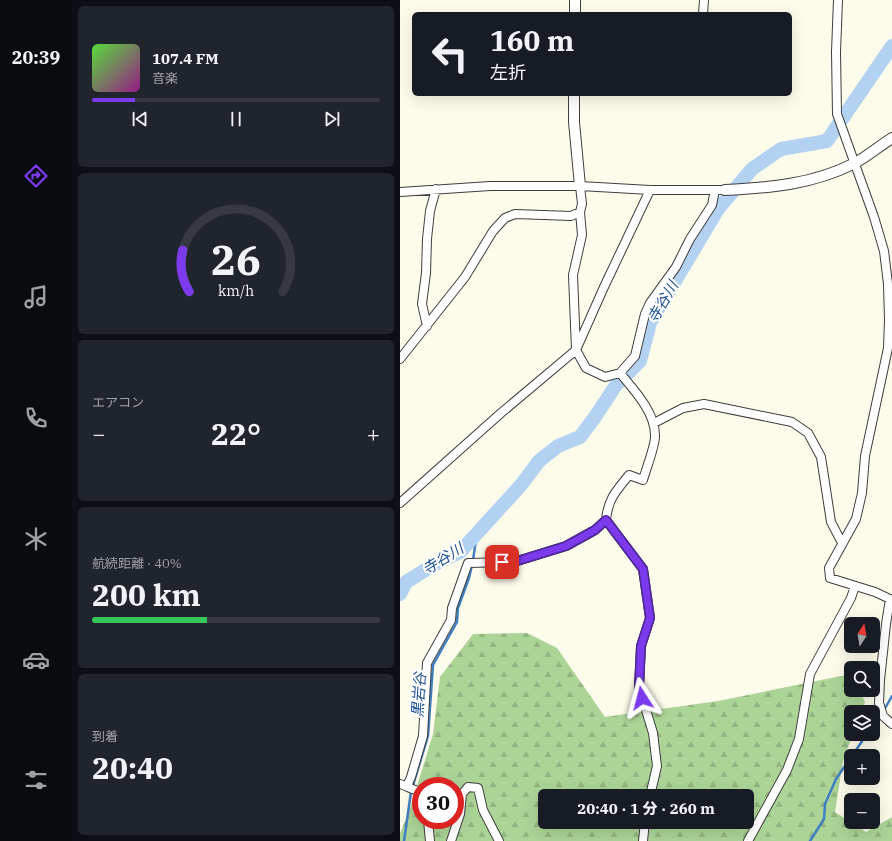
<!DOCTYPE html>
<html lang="ja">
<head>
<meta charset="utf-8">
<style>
  :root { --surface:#171b24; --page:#20242c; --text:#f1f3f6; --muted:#9ea1a6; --line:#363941; --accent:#7c3aed }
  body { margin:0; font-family:"IBM Plex Serif","Noto Sans JP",serif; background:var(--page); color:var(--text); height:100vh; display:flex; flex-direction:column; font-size:15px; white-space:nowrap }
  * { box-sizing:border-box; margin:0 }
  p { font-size:13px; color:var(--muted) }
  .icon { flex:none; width:22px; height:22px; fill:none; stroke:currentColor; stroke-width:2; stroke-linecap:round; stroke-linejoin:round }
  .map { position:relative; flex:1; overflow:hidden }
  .panel { display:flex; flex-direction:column; gap:6px; padding:6px; background:#0d0f14; width:328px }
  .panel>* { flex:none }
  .hud { position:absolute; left:12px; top:12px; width:380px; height:84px; border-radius:6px; box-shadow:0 4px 16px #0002; background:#171b24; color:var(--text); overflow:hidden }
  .needle { width:26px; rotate:11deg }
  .buttons { position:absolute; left:444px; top:617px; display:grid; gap:8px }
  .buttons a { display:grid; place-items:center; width:36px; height:36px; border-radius:6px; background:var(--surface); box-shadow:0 4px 16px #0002; font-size:20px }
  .speed { position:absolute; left:12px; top:777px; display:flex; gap:8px; font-size:20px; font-weight:700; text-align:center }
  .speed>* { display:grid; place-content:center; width:52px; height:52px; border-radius:50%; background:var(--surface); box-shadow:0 4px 16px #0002; line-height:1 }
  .speed .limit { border:6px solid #d22; background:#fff; color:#111 }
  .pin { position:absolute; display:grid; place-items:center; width:34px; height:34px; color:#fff; margin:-17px; border-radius:8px; box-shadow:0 2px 6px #0006 }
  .me { position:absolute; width:44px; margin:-22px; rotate:351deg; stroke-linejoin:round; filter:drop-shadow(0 0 3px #0008) }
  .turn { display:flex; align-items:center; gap:14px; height:84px; padding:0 12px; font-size:18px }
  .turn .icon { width:52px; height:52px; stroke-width:2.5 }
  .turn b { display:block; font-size:28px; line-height:34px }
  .big { font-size:30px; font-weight:800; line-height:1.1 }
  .panel .tile { flex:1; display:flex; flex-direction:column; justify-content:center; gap:6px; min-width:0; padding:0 14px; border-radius:6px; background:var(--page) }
  .panel .dial { align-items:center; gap:0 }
  .dial svg { height:104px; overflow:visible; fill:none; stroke:var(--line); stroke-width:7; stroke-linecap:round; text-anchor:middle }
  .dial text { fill:var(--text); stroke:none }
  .song { display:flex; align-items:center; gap:12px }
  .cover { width:48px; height:48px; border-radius:6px; background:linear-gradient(135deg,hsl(110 70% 55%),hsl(310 70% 35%)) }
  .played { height:4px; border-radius:2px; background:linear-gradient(90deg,var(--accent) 15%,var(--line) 15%) }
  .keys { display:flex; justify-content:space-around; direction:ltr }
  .heat { display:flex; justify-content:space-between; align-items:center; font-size:22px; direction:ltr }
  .charge { height:6px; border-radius:3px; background:linear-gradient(90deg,#34c759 40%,var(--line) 0) }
  .trip { position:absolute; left:138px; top:789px; width:216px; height:40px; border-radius:6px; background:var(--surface); box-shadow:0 4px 16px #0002; font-weight:800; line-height:40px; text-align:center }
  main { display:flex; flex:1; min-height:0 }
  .dock { display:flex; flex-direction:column; width:72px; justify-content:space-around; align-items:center; background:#090b0e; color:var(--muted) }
  .dock .icon { width:28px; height:28px }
  .dock .current { color:var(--accent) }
  .dock b { font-size:18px; color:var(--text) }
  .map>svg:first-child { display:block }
</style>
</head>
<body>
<main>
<nav class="dock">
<b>20:39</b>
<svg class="icon current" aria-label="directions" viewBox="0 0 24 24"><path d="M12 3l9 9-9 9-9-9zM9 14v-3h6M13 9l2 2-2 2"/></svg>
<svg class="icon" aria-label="music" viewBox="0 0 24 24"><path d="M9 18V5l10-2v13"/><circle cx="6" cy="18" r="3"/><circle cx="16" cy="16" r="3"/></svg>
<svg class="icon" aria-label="phone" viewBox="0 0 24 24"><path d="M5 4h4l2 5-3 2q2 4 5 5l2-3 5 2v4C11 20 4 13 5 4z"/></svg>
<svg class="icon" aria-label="climate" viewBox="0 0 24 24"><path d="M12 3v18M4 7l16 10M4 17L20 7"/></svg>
<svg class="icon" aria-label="car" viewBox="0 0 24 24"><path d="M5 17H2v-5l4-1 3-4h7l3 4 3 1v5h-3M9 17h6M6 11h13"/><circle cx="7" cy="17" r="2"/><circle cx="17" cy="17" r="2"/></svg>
<svg class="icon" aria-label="filters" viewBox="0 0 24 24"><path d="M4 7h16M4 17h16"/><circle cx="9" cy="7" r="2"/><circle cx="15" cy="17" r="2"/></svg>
</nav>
<section class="panel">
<div class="tile">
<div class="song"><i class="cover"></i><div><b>107.4 FM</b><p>音楽</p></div></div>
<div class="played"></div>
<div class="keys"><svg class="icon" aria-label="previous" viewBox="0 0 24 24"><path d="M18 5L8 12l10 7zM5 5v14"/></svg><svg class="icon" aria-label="pause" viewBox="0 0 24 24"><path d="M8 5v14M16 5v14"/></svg><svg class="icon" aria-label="next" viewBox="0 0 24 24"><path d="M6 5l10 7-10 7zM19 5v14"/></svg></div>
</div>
<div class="tile dial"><svg viewBox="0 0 100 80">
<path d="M14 69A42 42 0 1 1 86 69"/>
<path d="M14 69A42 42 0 0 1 9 37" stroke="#7c3aed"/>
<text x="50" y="56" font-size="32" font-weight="700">26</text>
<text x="50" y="72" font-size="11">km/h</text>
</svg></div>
<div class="tile"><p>エアコン</p>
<div class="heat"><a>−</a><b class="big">22°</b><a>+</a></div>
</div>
<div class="tile"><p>航続距離 · 40%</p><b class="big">200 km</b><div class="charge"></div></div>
<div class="tile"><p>到着</p><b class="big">20:40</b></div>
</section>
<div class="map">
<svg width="492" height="841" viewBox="0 0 492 841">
  <defs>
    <pattern id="forest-firs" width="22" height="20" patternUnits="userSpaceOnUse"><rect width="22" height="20" fill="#acd497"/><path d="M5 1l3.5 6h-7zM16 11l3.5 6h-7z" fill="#93b581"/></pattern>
  </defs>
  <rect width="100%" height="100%" fill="#fdfcea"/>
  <path fill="url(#forest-firs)" fill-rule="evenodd" d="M127,633L157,648L205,717L318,701L451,674V690H459L465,702L462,712H451V734H453L443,761L435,812L466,832L492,817V841H0V833L10,809L33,734L40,677L73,634ZM21,786H55V820H21ZM145,796H347V822H145Z"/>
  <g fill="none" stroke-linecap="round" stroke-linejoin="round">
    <path stroke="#3f7fc2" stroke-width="2.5" d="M73,560L77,533
      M484,710L492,696
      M473,725L481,714
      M452,756L467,734
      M4,841L11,792L28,736L33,665L57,622L58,608L69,578L72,565
      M410,841L424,819L425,804L436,779L451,757"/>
    <path stroke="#b3d2f1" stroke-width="14" d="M0,594L6,582L35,564L60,552L121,485L139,461L158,446L180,437L195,417L216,385L240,361L250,323L318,209L352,169L381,149L427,141L492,46"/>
    <defs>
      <path id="minor" d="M438,0L436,52L437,114L474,217L484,251L488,284L489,320L488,348L465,456L462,493L456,519L429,568L430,578L475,592L490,599L486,624L480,680L479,703L483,716L492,724
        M303,14L304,0
        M180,186L182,204L180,212L182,235L173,275L176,350L186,368L205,377L220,373L235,356L245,314L250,303L276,267L290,239L312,205L315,190
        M0,192L90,186H180L250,190H320
        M27,326L22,304L26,273L27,239L30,211L36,189
        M0,359L65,277L93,231L105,218L115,214L171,216L180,212
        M220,373C234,390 255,412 255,435C256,444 246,469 243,480L229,475C216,491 208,499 206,520L243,569L250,618L241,646L239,687L253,733L257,766L250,796
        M254,423L283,408L304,404L392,422L408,433L421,457L431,522L442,543
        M0,503L101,413L176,350L204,287L250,190
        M0,784C8,786 13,791 21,791
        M7,786L11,777L23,736L27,663L51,620L52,608L68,563L114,562L166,546L195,530L206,520
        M28,820L30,841
        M51,841L60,814L62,794L68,787L78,788L83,810L99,841
        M243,841L245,822
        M348,841L387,770L399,739L410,674L451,598L455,586"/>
      <path id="tertiary" d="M175,14V0
        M174,94V122L180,186
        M325,190C370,188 413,184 453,164C467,157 479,146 492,138"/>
    </defs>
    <use href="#minor" stroke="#3e3e3e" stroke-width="10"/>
    <use href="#tertiary" stroke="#3e3e3e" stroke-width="12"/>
    <use href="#minor" stroke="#fff" stroke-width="8"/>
    <use href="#tertiary" stroke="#fff" stroke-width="10"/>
  </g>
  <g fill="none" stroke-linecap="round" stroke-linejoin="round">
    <defs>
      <path id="route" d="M102,562H114L166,546L195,530L206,520L243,569L250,618L241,646L239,687L242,698"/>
    </defs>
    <use href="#route" stroke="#51269a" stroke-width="10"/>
    <use href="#route" stroke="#7c3aed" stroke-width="7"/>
  </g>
  <g text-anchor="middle" stroke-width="4" stroke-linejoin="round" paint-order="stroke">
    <g font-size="15" font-style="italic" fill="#1f5292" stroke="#fff">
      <text transform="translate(263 302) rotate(-60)" y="5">寺谷川</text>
      <text transform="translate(43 559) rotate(-32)" y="5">寺谷川</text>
      <text transform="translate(19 695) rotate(-86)" y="5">黒岩谷</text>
    </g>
  </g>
</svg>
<div class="buttons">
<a><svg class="needle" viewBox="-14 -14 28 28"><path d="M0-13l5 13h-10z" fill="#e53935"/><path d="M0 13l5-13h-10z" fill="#9ea1a6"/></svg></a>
<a><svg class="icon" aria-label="search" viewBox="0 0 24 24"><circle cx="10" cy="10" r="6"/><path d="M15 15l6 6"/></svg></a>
<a><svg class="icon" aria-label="layers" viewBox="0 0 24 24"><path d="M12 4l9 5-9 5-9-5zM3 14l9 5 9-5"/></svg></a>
<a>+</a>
<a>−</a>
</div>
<div class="speed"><div class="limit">30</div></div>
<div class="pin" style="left:102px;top:562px;background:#d93025"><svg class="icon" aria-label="arrive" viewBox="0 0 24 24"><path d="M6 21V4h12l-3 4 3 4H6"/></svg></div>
<svg class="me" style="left:242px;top:698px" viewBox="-20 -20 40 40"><path d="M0-17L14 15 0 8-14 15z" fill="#7c3aed" stroke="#fff" stroke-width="4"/></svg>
<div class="trip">20:40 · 1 分 · 260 m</div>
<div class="hud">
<div class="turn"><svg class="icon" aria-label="left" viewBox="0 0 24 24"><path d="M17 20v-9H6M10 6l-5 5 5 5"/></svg><div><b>160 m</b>左折</div></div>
</div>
</div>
</main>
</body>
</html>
